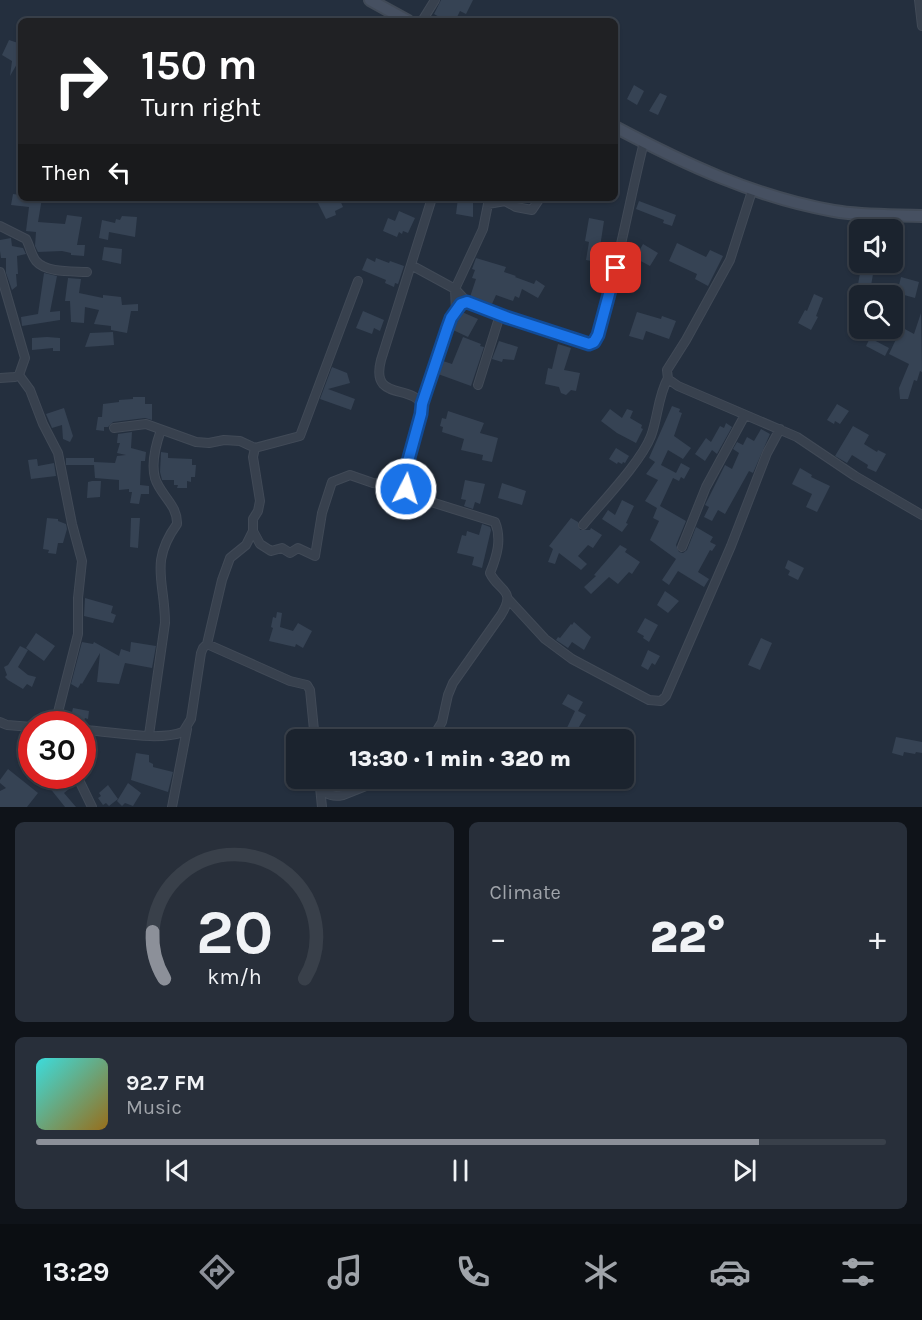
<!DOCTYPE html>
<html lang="en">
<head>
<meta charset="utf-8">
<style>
  :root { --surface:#1b232e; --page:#282f3a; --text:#f1f3f6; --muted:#a0a4aa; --line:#39404a; --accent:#8c9099 }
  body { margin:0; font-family:Karla,sans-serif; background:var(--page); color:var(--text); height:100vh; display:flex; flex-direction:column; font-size:22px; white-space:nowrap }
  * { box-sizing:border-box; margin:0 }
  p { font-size:20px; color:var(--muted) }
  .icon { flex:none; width:33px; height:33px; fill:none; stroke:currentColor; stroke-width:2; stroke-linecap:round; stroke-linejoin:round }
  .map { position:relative; height:807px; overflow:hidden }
  .details { display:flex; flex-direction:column; gap:15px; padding:15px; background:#0f1319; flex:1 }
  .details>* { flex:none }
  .guide { position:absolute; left:18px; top:18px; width:600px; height:183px; border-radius:9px; box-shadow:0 2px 4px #0004,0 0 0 2px var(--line); background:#202124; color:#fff; overflow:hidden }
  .tools { position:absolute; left:849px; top:219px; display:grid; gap:12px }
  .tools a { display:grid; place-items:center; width:54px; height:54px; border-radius:9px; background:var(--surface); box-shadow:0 2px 4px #0004,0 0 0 2px var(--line); font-size:30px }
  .speed { position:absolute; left:18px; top:711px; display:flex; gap:12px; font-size:30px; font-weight:700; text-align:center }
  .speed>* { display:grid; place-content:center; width:78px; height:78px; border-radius:50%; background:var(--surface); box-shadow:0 2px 4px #0004,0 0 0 2px var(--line); line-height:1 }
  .speed .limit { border:9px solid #d22; background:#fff; color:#111 }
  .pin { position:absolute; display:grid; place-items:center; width:51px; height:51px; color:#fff; margin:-26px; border-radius:12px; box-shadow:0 3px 9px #0006 }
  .me { position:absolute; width:66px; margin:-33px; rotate:5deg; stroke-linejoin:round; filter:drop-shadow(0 0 4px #0008) }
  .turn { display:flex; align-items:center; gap:21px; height:126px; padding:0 24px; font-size:27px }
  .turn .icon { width:78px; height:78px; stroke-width:2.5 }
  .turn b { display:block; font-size:42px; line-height:51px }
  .then { display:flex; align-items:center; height:57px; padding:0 24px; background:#0003; gap:12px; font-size:22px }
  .big { font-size:45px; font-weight:800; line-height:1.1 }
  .details .widget { flex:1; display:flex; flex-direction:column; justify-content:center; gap:9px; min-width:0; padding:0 21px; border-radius:9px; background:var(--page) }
  .details .dial { align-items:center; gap:0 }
  .dial svg { height:156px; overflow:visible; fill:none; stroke:var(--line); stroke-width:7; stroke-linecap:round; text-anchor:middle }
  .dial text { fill:var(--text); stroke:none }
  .song { display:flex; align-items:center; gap:18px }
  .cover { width:72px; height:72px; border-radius:9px; background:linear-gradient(135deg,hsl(180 70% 55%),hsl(40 70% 35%)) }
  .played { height:6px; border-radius:3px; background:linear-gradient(90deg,var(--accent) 85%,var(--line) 85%) }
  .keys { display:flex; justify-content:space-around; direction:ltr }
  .heat { display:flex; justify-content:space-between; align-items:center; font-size:33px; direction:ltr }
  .details .tiles { flex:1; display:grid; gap:15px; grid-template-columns:1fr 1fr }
  .widget:last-child { grid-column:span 2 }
  .trip { position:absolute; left:286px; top:729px; width:348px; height:60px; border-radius:9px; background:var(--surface); box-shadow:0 2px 4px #0004,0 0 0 2px var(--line); font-weight:800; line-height:60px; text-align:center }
  .tabs { display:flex; height:96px; justify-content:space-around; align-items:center; background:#0b0e12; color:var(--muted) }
  .tabs .icon { width:42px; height:42px }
  .tabs .active { color:var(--accent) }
  .tabs b { font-size:27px; color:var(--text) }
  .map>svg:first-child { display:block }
</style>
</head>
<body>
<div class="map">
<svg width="922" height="807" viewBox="0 0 922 807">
  <rect width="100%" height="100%" fill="#242f3e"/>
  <path fill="#364354" d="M441,0H473L466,14L460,11L455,21H446L434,14Z
    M9,40L21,44V57L10,76L12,61L2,55Z
    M634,85L644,91L637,105L627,99Z
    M660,93L667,96L658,115L649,111Z
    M13,194L21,195V198H42L38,222L65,224L67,215L82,217L77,245H85L84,256L71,255V253L62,251L38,252L35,246L36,232L26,231L29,207L11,205Z
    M324,198H339L343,207L335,211L336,215L326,219L317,201Z
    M458,198H473V217L456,214Z
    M639,201L676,215L672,226L663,223L664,220L636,209Z
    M399,211L415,218L408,233L403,231L402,234L399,232L397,237L383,231L388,218L395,221Z
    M122,216L137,217L135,237L109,232L108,240L99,238L102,220L115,223L116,219L120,220Z
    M589,218L604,221L600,247L614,250L610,265L586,260L589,242L585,241Z
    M11,238L12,246L23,248L26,254L17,256L18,274H16L17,286L12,290L6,273V258H1L0,251V240Z
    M677,243L706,257L710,250L723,256L708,286L695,279L697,274L669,261Z
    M643,244L658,253L650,266L635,258Z
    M104,247L122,249L121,264L102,260Z
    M367,258L375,262L376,258L389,263L390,261L404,266L398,284L395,283L394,287L385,283L386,280L362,270Z
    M476,258L506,267L504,272L516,276L515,277L534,284L536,280L545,286L538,298L522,289L519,298L515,296L513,301L496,295L492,304L470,297L476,279L472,278L475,270L472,269Z
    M862,262H875L870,292L857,290Z
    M44,273L57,276L50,312L60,311V320L22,326L21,317L38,314Z
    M901,277L919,282L915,298L897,293Z
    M68,278L81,279L79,293L103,298V295L121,297L122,305L138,304V311H131L127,333L111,330V326L94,324L99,310L85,307L84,323L71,322L70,301H65Z
    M814,294L823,298L816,316L818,317L811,330L798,323L805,310L807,311Z
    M363,311L384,320L380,331L374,328L372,334L356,328Z
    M462,312L478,319L468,337L453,330Z
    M637,312L661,319L662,316L676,321L669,339L646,331L643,340L629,336Z
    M921,313L922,372L920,371L917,381L914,380L908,399H900L899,388L909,364L889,354L898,335L892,332V322L914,334Z
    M113,332L114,345L85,347L90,333Z
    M47,337L60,338V351H53V348L32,350V338Z
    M463,337L481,344L480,346L484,347L471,386L438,374L443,361L452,364Z
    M870,338L889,348L885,356L866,346Z
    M499,341L518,347L514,360L503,359L502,362L492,359Z
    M558,344L571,348L564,370L580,373L576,391L571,390L566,395L561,393L559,387L545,384L548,368L552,369Z
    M332,367L347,373L350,383L328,389L355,399L351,410L320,399Z
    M133,397H145V404H152V420L145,418L113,422L108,427H104V431L96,430L98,417H102L103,404L119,402V400L133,399Z
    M837,404L849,411L840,424L835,421L834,424L827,420Z
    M672,406L680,409L679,412L682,413L674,436L691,448L683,459L668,450L661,465L676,473L681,463L690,468L684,479L681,477L679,481L673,478L660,506L686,521L676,545L679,552L683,553L687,550L696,527L713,537L710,542L716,545L712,551L710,550L698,572L709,579L704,587L678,571L669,585L662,580L676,559L650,540L659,521L653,518L657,508L645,501L658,480L646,474L655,462L649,458Z
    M64,408L73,436L70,442L63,439L62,425L52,428L46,414Z
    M610,409L622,418L627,409L633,411L630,418L642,425L641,428L643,429L636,443L617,433L601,421Z
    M448,411L484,423L480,433L498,438L492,462L482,460L483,455L461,450L464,439L442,432L443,427L440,426L442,418L446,419Z
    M726,423L732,427L717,454L712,450L705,461L695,454L706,438L711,442L720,426L724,428Z
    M853,426L869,435L864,444L877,452L878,450L886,454L876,472L867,468L868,465L852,455L847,463L835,456Z
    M761,429L770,434L753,473L749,471L725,514L718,510L712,521L704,517L709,507L705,505L725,465L732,469L739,453L733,449L737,442L743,445L747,437L754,441Z
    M132,432L131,448L146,452L145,461H141L140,485L149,486V494H141L139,504L130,503L132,492H129V489L119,490V480L95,478L94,465H66V458H94V462L115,463L117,456L126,455L117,453L120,443H117L118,434Z
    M616,448L629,456L625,463L623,462L622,464L618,462L617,464L609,459Z
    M161,452L168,453V458L192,459V465H196L195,477H191V482L187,481V488H177L178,485H174V480H162L160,472Z
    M37,459L38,466L54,463L56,476L31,479L28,460Z
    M800,468L812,475L811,477L830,486L817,512L806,507L812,494L792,484Z
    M465,480L485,484L480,504L475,502L473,509L464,506L466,500L461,499Z
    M92,481H101L100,497L87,498L88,482Z
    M502,483L526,491L522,505L498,498Z
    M622,500L634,506L626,523L628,524L622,532L602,519L608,510L615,515Z
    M47,518L58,519V521L66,524L67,529L63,543H58L56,554L48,553L49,550L43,549Z
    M131,518H140L138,548L130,547Z
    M571,518L578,522L580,530H590L591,528L602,535L593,548L588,545L578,556L587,564L581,570L559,553L555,564L548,562L553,549L549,546Z
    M482,524L490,527L491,530L482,568L472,565L474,557L457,553L462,535L466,536L467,531L479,535Z
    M620,545L627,549L625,552L640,562L632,574L629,572L618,584L609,577L591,594L584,587L596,576L594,575Z
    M788,560L804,568L798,580L788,575L790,571L785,568Z
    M665,591L679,601L668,613L657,605Z
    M85,598L113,606L111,613L116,615L113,623L84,616Z
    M277,612L282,613L280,627L293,631L298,623L312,631L303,648L296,644L295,647L269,641L273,628L271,627L273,617L276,618Z
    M645,618L658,625L649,642L643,638L644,636L637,632Z
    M574,622L591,637L584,650L572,642L568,648L556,640L558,637L560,638L571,624L572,625Z
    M36,633L55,646L44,661L26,648Z
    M761,638L772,643L760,670L748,665Z
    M82,642L93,644L94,642L119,656L121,649L130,652L131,642L156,646L152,668L125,663L119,684L97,682L100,653L82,684L81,683L78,688L71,684Z
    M20,646L28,650L18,667L28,675L36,677L32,687L27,684L23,689L8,680L5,677L7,675L4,667L8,665Z
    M648,650L660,656L655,665L652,663L648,670L641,666Z
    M568,694L583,702L578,711L586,715L573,737L565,732L575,711L562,704Z
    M73,708L89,711L88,719L85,718L83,724H74L76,717L71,716Z
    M896,737L922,742V753L916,752L915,754L904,752L903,756L892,753Z
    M82,740L98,749L92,761L82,755Z
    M136,753L149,755V762L153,764V767L173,772L168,792L131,780Z
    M8,769L38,793L27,807H0V791L6,788L0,783V780Z
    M62,776H66L74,785L64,793L76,807H65L49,787Z
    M128,783L141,793L133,806L125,803L122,806L117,801Z
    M108,785L118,799L109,806L106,803L103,805L98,798L101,796L99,793Z"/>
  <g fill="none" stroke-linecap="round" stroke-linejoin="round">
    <defs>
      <path id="street" d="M919,0L922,26
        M422,21L435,0
        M752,191L730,260L686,340L667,370L668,379L678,386L797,437L855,476L922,515
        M0,226L26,239C30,246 31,255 36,261C46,273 73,271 87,272
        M411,265L455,289L467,302
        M0,272L25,358L19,375L15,377L0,378
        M456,311L455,289L483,229L488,204L505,201L516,207L532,210L540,198
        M19,375L30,390L43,424L58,453L72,524L82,561L78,598V634L55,724
        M478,385L500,315
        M422,404L447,329L451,318L461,304L467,302L581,342L589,344L594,342C603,328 604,312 608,297C622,246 631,194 644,142
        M114,428L146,424L196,442L209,443L224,440L240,441L255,448L253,457L260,501L258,511L253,519V531L246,545L230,558L222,580L207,644
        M255,448L300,436L358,281
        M583,525C602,502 641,462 651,436C658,417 658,396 668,378
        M253,531L260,544L271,551L282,548L290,553L298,548L315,556L322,513L332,482L350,475L373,483L405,487
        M682,547L706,487L745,415
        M508,599L545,639L572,659L649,700L661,701L666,696L731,546L767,453L780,429
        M0,722L7,725L32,727
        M82,730C112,731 156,742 183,732L191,719L201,653L203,648L207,644L290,681L307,685L310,690L315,740
        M149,735L165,623C165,581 149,563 177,524C178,505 160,495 155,478C151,463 156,444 161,430
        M431,740L442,722L448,695L453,683L501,615C517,589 499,592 490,573C497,556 502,539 495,522L428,501L406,489L404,476L423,407C413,382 370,403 381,360L432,198
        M77,776L92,807
        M318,778C321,792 329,798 343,795L386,778
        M320,787L322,807
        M172,807L187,729"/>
      <path id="secondary" d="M370,0L408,21
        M615,127C685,164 755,197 834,211C863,216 893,215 922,216"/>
    </defs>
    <use href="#street" stroke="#414a57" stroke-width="10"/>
    <use href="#secondary" stroke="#414a57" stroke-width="14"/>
    <use href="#street" stroke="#38414e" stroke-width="8"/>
    <use href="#secondary" stroke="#465061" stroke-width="10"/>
  </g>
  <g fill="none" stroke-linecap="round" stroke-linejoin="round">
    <defs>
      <path id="route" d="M406,489L404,476L421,414L422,404L447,329L451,318L461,304L467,302L506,317L589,344L594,342L598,335L616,268"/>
    </defs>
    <use href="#route" stroke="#114b97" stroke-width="15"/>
    <use href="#route" stroke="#1a73e8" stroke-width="10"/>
  </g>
</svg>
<div class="tools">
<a><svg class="icon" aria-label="sound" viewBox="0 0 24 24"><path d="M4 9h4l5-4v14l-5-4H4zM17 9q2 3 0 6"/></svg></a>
<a><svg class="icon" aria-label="search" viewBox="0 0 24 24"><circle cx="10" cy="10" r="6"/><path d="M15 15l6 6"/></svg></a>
</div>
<div class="speed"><div class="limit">30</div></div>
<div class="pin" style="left:616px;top:268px;background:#d93025"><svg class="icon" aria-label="arrive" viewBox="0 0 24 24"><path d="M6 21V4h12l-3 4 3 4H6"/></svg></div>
<svg class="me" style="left:406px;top:489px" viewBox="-20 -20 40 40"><circle r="17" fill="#1a73e8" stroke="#fff" stroke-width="3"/><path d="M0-11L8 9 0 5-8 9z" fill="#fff"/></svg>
<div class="trip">13:30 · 1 min · 320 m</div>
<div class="guide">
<div class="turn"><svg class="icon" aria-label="right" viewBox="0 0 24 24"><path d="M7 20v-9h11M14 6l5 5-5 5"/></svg><div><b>150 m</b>Turn right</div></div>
<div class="then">Then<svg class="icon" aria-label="left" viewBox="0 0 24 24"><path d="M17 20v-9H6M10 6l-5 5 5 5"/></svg></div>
</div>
</div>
<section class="details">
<div class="tiles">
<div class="widget dial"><svg viewBox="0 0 100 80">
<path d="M14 69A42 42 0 1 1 86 69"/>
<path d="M14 69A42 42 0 0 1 8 45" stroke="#8c9099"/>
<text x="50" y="56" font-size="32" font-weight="700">20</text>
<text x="50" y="72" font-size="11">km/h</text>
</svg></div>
<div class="widget"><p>Climate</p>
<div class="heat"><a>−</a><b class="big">22°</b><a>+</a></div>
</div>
<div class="widget">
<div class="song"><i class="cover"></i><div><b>92.7 FM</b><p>Music</p></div></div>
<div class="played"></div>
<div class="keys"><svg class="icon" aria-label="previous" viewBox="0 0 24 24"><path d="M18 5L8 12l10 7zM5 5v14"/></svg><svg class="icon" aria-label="pause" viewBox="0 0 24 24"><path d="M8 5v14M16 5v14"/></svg><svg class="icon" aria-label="next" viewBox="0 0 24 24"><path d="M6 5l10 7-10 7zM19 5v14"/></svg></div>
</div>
</div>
</section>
<nav class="tabs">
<b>13:29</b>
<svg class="icon active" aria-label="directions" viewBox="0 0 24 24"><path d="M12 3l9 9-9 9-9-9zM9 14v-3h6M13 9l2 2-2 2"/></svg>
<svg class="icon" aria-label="music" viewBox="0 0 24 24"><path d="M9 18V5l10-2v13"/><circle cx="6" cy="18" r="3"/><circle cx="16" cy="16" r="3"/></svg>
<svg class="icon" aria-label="phone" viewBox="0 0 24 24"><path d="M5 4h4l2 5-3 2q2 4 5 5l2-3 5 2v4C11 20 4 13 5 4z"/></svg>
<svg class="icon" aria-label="climate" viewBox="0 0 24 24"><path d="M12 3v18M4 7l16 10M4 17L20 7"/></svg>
<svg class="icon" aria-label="car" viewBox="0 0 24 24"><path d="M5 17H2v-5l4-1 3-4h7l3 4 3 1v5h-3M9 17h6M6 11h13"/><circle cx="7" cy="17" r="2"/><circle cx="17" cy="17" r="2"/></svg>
<svg class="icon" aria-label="filters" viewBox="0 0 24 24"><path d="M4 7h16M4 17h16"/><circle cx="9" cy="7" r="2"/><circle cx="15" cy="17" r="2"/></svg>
</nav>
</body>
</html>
